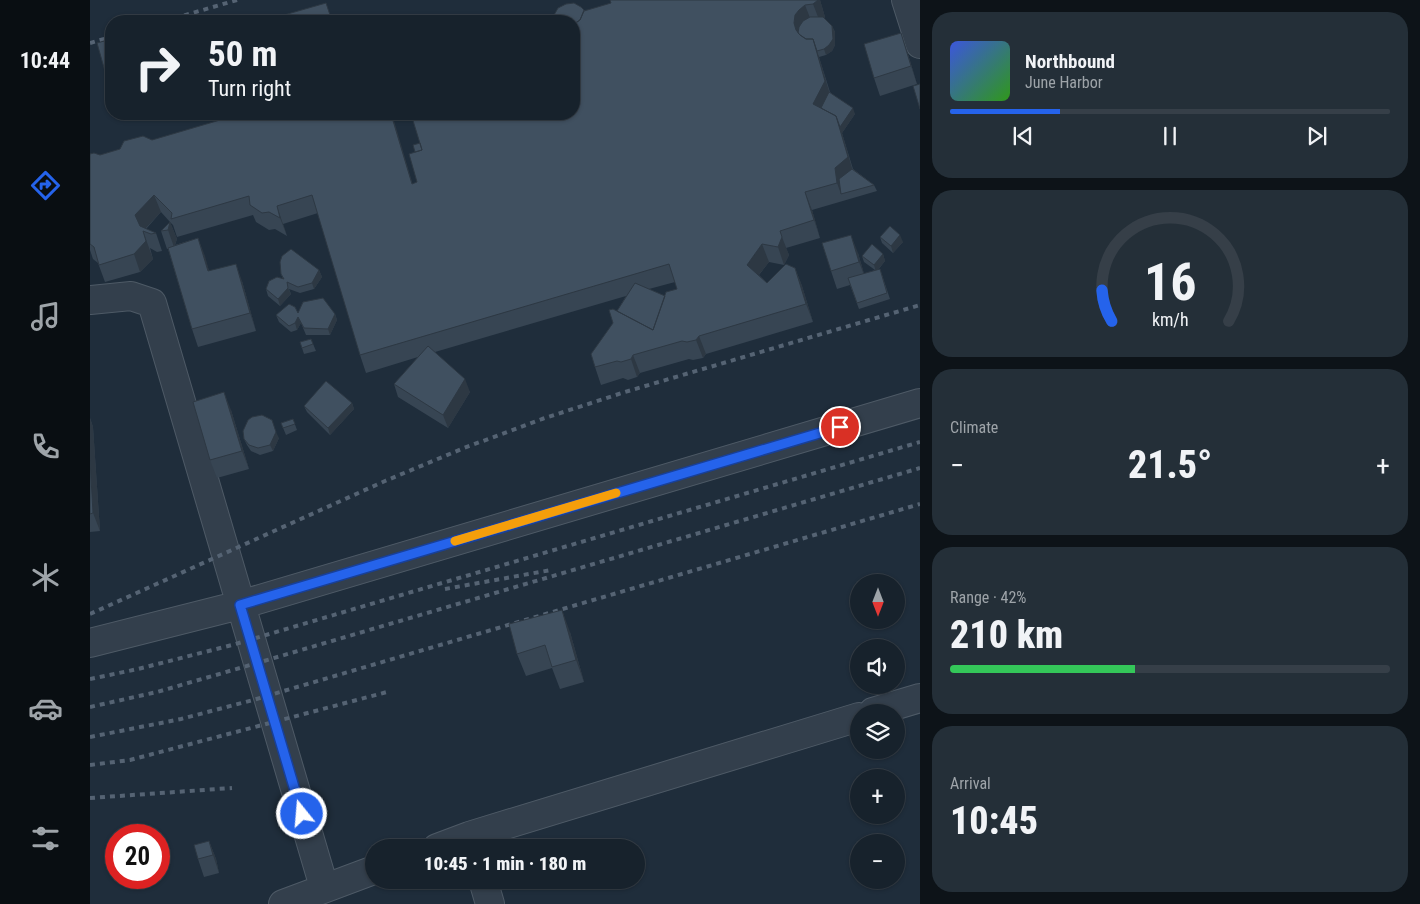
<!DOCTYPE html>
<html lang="en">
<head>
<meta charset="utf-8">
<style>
  :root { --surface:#17222c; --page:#242f38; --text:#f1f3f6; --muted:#9ea4a9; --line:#363f48; --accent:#2563eb }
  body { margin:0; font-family:"Roboto Condensed",sans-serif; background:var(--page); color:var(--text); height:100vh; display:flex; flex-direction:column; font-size:19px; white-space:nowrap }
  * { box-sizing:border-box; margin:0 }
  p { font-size:16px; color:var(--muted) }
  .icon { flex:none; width:28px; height:28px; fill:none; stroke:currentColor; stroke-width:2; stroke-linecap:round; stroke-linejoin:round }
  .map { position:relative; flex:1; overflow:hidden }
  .panel { display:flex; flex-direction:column; gap:12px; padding:12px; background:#0d1318; width:500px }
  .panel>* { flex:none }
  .hud { position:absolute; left:15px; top:15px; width:475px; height:105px; border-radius:20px; box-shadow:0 1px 4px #0004,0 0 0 1px var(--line); background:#17222c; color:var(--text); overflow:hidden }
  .needle { width:32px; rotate:180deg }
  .buttons { position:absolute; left:760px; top:574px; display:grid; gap:10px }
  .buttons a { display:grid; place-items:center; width:55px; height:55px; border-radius:50%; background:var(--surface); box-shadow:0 1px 4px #0004,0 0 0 1px var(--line); font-size:25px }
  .speed { position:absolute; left:15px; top:824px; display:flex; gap:10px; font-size:25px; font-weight:700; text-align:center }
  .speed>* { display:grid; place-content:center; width:65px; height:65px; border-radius:50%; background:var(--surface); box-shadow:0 1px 4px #0004,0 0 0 1px var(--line); line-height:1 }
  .speed .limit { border:8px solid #d22; background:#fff; color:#111 }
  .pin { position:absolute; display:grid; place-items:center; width:42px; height:42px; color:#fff; margin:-21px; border:2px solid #fff; border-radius:50%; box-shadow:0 1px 5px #0007 }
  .me { position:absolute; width:55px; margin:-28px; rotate:343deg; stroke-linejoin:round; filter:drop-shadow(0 0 4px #0008) }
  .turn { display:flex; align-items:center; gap:18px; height:105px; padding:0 20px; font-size:22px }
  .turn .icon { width:65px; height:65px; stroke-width:2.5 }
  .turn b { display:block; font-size:35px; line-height:42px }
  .big { font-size:38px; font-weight:800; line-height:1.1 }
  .panel .tile { flex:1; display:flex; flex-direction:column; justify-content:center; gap:8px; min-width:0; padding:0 18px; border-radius:20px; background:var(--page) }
  .panel .dial { align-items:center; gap:0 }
  .dial svg { height:130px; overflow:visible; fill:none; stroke:var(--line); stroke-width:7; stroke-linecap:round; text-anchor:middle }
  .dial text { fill:var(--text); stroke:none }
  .song { display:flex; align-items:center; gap:15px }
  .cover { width:60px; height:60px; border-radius:8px; background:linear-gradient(135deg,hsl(230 70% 55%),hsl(110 70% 35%)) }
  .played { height:5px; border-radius:2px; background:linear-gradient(90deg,var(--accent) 25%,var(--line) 25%) }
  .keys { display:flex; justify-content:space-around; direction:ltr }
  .heat { display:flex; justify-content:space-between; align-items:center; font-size:28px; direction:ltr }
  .charge { height:8px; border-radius:4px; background:linear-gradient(90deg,#34c759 42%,var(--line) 0) }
  .trip { position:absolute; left:275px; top:839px; width:280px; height:50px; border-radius:25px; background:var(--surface); box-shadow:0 1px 4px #0004,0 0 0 1px var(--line); font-weight:800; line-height:50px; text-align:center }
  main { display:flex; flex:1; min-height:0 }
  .tab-bar { display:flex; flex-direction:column; width:90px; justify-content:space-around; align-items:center; background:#090e12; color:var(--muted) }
  .tab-bar .icon { width:35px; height:35px }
  .tab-bar .selected { color:var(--accent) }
  .tab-bar b { font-size:22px; color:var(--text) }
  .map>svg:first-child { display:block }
</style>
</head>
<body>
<main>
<nav class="tab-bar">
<b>10:44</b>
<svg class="icon selected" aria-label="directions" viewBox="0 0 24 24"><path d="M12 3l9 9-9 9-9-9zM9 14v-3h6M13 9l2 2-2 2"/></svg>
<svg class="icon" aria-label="music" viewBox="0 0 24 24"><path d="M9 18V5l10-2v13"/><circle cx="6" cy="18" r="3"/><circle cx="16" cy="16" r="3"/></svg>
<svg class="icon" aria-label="phone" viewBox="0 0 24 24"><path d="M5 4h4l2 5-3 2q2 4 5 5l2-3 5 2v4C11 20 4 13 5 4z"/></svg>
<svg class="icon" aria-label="climate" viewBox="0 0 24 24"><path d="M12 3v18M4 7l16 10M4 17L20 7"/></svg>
<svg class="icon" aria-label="car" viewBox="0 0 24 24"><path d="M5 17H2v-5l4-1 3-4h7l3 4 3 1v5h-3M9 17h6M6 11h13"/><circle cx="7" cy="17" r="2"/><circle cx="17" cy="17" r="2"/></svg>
<svg class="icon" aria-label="filters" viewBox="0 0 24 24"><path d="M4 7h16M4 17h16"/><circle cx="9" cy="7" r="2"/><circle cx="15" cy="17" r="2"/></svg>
</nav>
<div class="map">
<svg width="830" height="904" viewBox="0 0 830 904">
  <rect width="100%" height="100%" fill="#1f2d3b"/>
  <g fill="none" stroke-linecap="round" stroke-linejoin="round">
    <defs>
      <path id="minor" d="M816,0L830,44
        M0,300L41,296L62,303L234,887
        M0,643L150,605L830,403
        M783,712L830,698
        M347,848L379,836L769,717
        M393,880L400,904
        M193,904L284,870"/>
    </defs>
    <use href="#minor" stroke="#4e5a66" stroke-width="30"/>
    <use href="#minor" stroke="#333f4c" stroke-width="28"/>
    <path stroke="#556373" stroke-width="4" stroke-dasharray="5 5" stroke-linecap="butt" d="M75,21L147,0
      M0,43L21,37
      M355,589L461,570
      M0,614L295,481L374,448L452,419L535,392L830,305
      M0,679L48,669L142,645L830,442
      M0,707L67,692L150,668L830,468
      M0,737L91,719L163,700L830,504
      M0,765L40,760L297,692
      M0,798L142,788"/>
  </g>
  <path fill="#374553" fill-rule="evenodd" d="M730,0L735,17L734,18L742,26L745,32V45L742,51L736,55L729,57L740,92L765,114L752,133L763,169L784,185L787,191L722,210L730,238L696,248L699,255L694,265L679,262L669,275L677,283L705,268L712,286L723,322L616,354L613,358L603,360L599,359L550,373L547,377L538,380L533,378L511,385L505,367L523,323L527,311L536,296L345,352L380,392L358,428L308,397L304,384L328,357L276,373L270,355L228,213L193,224L197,236L185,229L179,230L166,222L163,215L87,237L83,225L80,222L87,239L85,245L108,238L119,271L152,281L166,331L108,347L102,329L78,249H77L71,231L80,222L71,212L56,229L66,233L72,251L67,252L60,248L63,259L50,272L15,282L8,263L3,259L0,250V154L10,155L62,140L323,184L327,182L325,152L330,143L464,20L494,10ZM585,282L587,289L575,296L559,289Z
    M817,51L827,84L790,96L784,78Z
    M790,237L813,242L803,253L792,243Z
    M768,253L774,274L785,270L774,262L772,256L793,254L795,261L788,270L790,269L800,299L769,309L760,285L747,289L741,271Z
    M229,270L232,277L224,289L210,293L199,289L201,294L190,306L178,296L176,289L193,279L191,274Z
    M208,313L245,314L247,320L240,335H216L211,323L207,330L201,332L189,322L186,315Z
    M221,339L226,351L214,354L210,342Z
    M262,403L264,409L240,435L217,412L214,406Z
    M141,410L159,469L127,478L120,460Z
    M0,418L3,427L10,531L0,532Z
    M203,419L207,430L196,435L191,423Z
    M189,438L183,451L170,455L161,451L157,445L154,439Z
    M480,632L494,682L470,689L462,668L436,676L427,654Z
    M119,841L126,859L129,873L114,877L108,859Z"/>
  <path fill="#2d3843" d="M728,0H730L735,17L730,22L723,4Z
    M715,5L722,23L710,41L706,30L704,23L705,15L709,10Z
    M742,26L745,32V45L742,51L736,55L734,49Z
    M811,33L817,51L827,84L821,66Z
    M723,39L729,57L741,98L727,115L723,104Z
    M763,108L765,114L752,133L764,175L751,194L747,183L745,168L746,116Z
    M301,114H302L328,202L322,184Z
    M715,192L722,210L730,238L724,220Z
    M64,195L71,212L53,231L63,259L50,272L44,254L45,215Z
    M187,206L197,236L190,218Z
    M80,222L87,239L84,247L78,230Z
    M761,235L768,253L776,280L769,262Z
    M810,235L813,242L803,253L801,246Z
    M692,237L699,255L694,265L688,247Z
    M108,238L115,256L124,289L118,271Z
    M672,244L679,262L663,282L657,265Z
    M793,254L795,261L786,272L784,265Z
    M146,264L152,281L166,331L160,313Z
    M705,268L712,286L723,322L716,304Z
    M229,270L232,277L224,289L222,283Z
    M198,288L201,294L190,306L188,299Z
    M245,314L247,320L240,335L238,329Z
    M208,317L211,323L207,330L205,323Z
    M609,336L616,354L613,358L606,340Z
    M543,355L550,373L547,377L541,359Z
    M375,379L380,392L358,428L353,415Z
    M134,392L141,410L159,469L152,451Z
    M262,403L264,409L240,435L238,428Z
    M0,418L3,427L10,531L3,513L0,460Z
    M186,432L189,438L183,451L180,445Z
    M472,610L480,632L494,682L486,660Z
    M119,841L126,859L129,873L123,855Z"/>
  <path fill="#405060" stroke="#2d3843" d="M520,0H728L723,4L715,5L709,10L705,15L704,23L706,30L710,35L716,39H723L735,81L723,104L746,116L758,157L745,168L747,183L715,192L724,220L690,231L692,237L688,247L672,244L657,265L677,283L696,264L705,268L716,304L609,336L606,340L597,342L592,341L543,355L541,359L531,362L527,361L505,367L501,354L523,323L519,310L523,309L563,330L576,292L587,289L579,264L270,355L222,195L187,206L190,218L179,212L172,213L160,205L159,196L81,219L82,213L64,195L45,215L50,226L66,233L61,234L53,231L56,241L44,254L9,265L4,247L0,244V154L4,153L10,155L30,149L34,141L53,136L62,140L130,120L128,114H301L322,184L327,182L319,154L332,150L321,114H484V24L490,20L494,11L521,3Z
    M236,3L242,21H173Z
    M484,3L491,7L494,10L490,20L484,24V21H465L464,20V15L468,8L476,4Z
    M720,17H733L742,26L743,39L739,45L734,49L727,51L723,39H716L710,35L708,33L709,27L713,21Z
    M811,33L821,66L784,78L774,44Z
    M21,39V88L20,89L7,43Z
    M830,84V109L823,86Z
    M739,92L763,108L750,127L746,116L731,108Z
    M330,143L332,150L325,152L323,145Z
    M762,169L784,185L751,194L749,179Z
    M80,222L78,230L71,231Z
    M800,226L810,235L801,246L790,237Z
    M761,235L769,262L741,271L732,243Z
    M108,238L118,271L146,264L160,313L102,329L78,248Z
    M782,244L793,254L784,265L772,256Z
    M201,249L229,270L222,283L208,287L197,282L198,288L188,299L176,289L179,281L187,277L194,279L191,274L190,262L192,256Z
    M790,269L797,293L767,303L758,278Z
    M545,283L575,296L563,330L527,311Z
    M233,298L245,314L238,329L214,328L208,317L205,323L199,326L186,315L199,304L205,307L208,313L213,302Z
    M221,339L223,344L212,348L210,342Z
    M338,346L375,379L353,415L304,384Z
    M236,381L262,403L238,428L214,406Z
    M134,392L152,451L120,460L103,402Z
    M172,415L182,420L186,432L180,445L168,448L159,445L154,439L153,431L158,420L162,417Z
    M203,419L205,424L193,428L191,423Z
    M0,460L3,513L0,514Z
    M472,610L486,660L462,667L455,645L427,654L419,624Z
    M119,841L123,855L108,859L104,845Z"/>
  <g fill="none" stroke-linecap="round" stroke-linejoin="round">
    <defs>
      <path id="route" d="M212,814L150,605L750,427"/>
    </defs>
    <use href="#route" stroke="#184099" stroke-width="12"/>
    <use href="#route" stroke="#2563eb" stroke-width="9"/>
    <path stroke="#f59e0b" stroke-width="9" d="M365,541L526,493"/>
  </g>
</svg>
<div class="buttons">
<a><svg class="needle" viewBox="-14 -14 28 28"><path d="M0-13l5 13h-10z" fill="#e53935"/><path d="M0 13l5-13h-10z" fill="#9ea4a9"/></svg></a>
<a><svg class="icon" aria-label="sound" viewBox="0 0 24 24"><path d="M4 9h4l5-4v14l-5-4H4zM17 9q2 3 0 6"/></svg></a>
<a><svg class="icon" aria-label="layers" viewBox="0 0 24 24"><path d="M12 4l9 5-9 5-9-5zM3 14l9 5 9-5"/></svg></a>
<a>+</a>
<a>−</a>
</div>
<div class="speed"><div class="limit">20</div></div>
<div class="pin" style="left:750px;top:427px;background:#d93025"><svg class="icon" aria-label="arrive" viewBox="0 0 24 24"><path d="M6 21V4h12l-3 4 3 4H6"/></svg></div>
<svg class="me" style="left:212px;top:814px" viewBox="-20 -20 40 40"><circle r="17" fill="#2563eb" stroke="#fff" stroke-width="3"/><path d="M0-11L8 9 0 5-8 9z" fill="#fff"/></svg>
<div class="trip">10:45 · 1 min · 180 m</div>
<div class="hud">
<div class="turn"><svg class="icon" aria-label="right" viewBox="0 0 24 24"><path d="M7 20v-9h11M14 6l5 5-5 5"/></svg><div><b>50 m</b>Turn right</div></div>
</div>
</div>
<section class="panel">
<div class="tile">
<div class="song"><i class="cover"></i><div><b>Northbound</b><p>June Harbor</p></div></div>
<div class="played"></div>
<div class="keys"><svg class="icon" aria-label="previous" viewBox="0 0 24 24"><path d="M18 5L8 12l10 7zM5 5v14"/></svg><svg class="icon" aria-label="pause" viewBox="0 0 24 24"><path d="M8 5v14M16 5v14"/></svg><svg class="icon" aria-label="next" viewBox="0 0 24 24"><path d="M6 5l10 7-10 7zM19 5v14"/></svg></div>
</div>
<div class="tile dial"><svg viewBox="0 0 100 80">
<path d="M14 69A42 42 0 1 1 86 69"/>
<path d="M14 69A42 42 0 0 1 8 50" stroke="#2563eb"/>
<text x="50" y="56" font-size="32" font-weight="700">16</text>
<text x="50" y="72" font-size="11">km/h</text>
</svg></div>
<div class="tile"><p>Climate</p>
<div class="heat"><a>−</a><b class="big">21.5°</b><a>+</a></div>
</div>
<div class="tile"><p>Range · 42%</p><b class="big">210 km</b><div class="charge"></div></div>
<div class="tile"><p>Arrival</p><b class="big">10:45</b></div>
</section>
</main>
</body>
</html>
